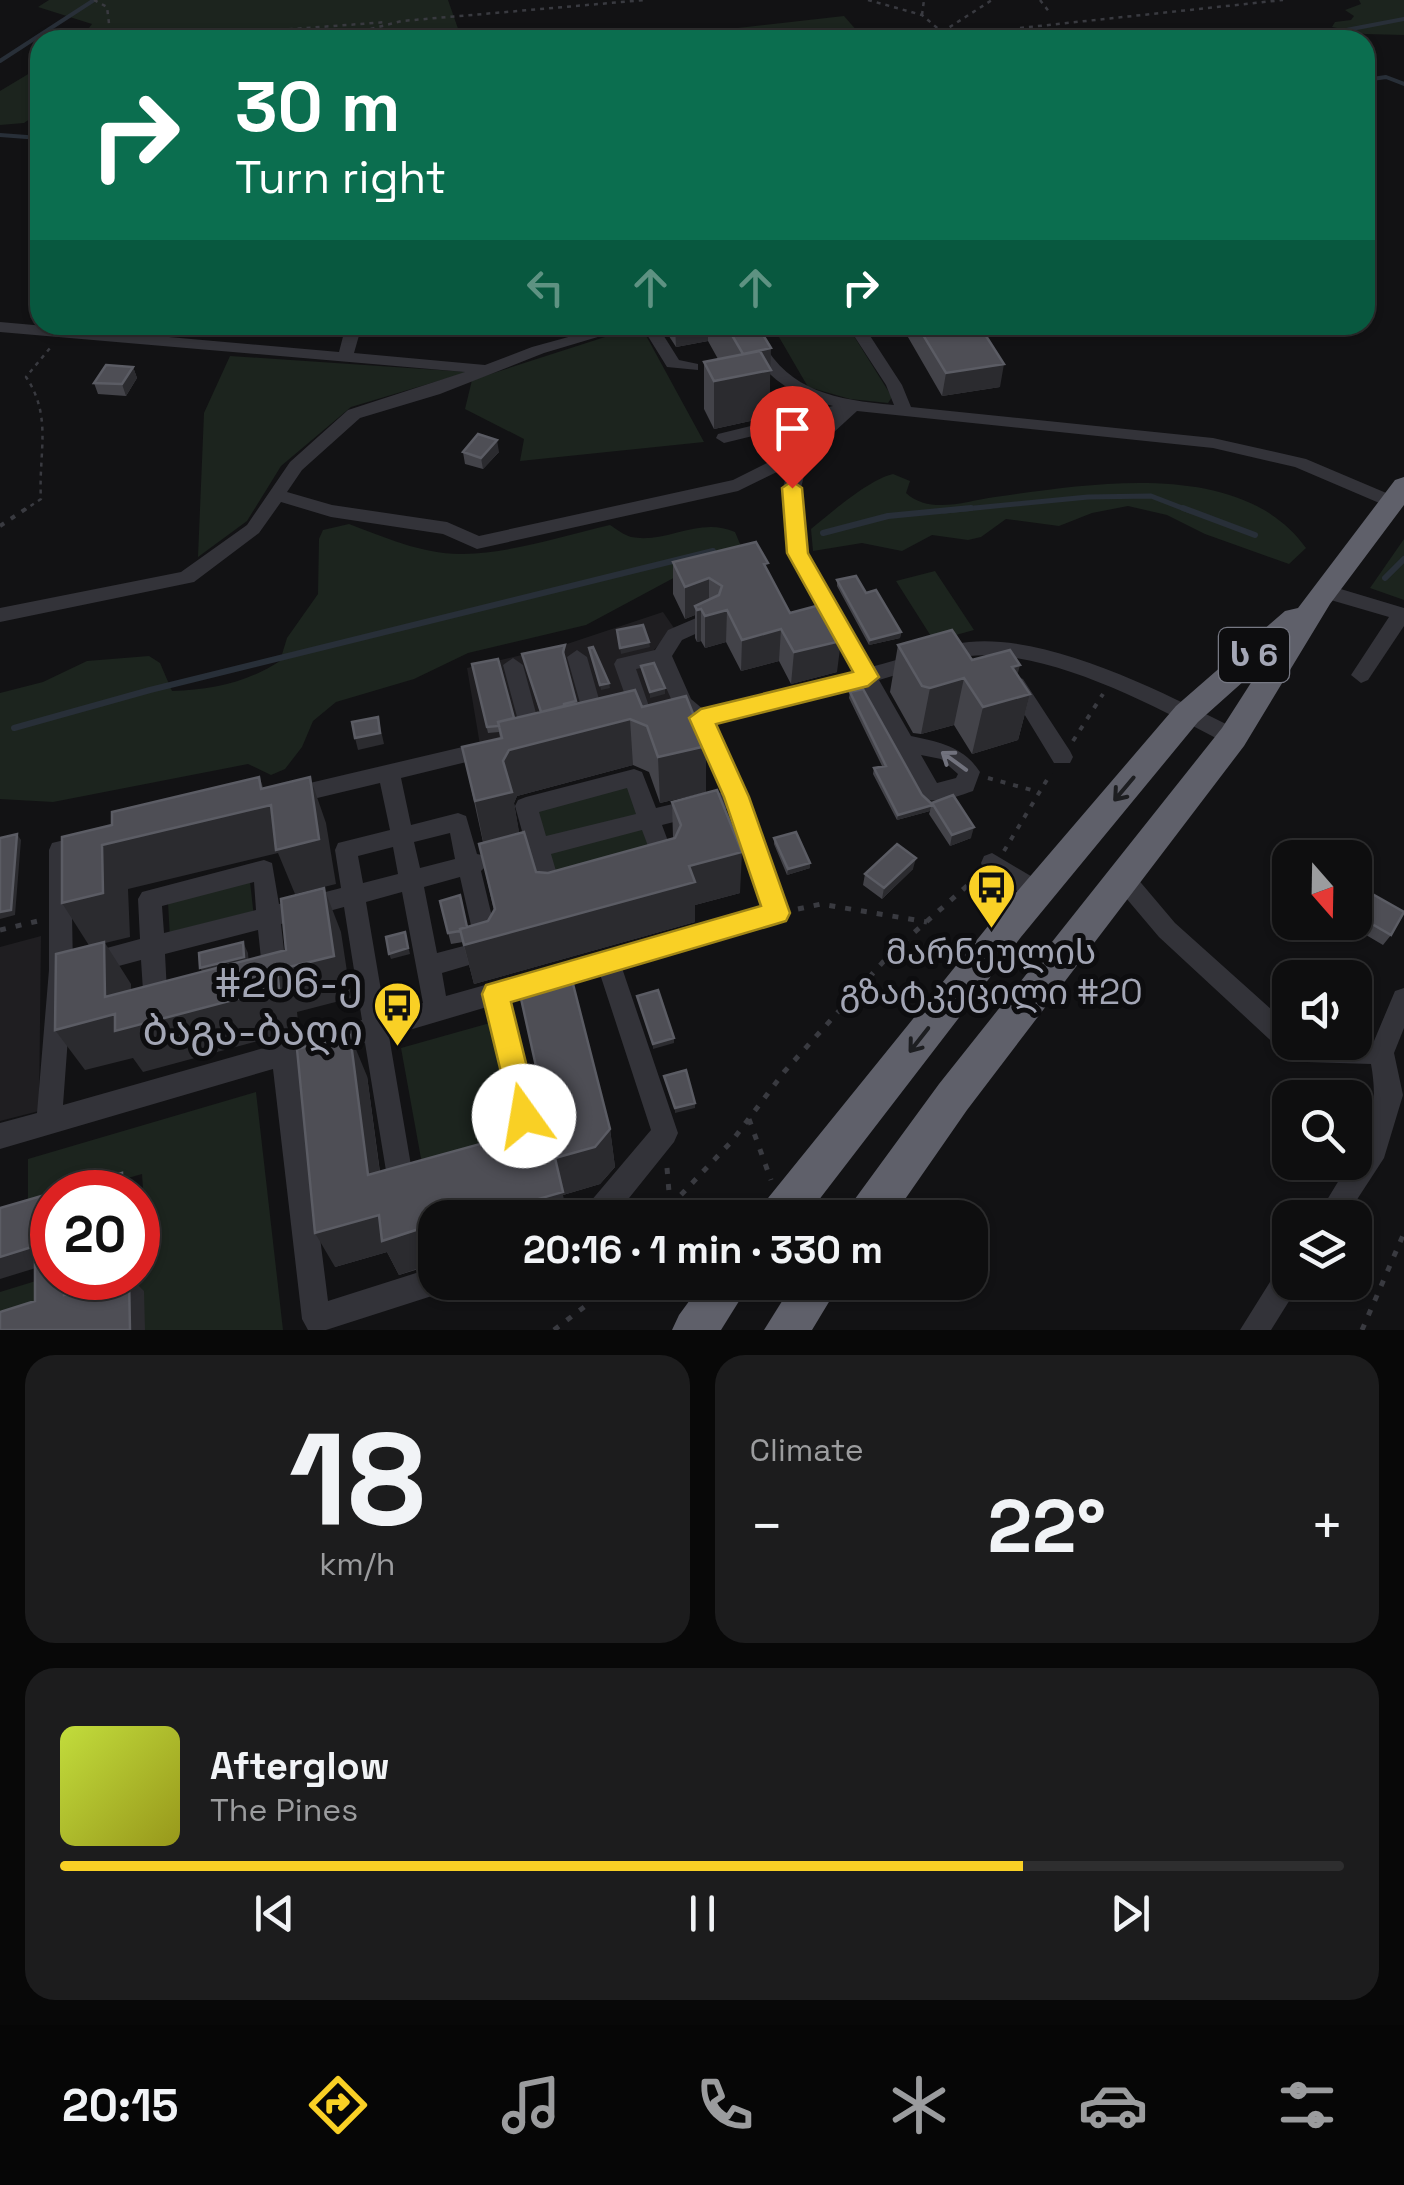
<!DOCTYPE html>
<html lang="en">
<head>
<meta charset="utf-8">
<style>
  :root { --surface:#0e0e0f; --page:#1c1c1d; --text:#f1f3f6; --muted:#9b9c9e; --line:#2e2e2f; --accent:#f9d025 }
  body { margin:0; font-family:"Space Grotesk","Noto Sans Georgian",sans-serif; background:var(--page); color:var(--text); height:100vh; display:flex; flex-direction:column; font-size:38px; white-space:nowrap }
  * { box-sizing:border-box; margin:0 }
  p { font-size:32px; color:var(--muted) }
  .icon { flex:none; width:55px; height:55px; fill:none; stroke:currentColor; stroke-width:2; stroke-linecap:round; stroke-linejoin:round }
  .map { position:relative; height:1330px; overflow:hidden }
  .panel { display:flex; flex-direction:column; gap:25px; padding:25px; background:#080808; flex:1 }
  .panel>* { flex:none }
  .hud { position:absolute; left:30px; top:30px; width:1345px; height:305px; border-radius:30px; box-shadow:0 2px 8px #0004,0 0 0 2px var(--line); background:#0b6e4f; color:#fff; overflow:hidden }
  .needle { width:65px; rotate:160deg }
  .fabs { position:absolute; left:1272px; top:840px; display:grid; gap:20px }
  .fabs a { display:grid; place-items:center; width:100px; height:100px; border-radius:20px; background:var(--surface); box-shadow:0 2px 8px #0004,0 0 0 2px var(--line); font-size:50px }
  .speed { position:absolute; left:30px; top:1170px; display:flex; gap:20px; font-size:50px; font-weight:700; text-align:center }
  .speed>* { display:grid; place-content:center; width:130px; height:130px; border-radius:50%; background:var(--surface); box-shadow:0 2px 8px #0004,0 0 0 2px var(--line); line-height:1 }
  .speed .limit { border:15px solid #d22; background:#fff; color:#111 }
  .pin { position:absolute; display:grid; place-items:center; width:85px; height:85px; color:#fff; margin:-102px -42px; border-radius:50% 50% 50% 0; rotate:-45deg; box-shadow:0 0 10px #0007 }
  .pin .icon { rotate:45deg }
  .me { position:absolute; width:110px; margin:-55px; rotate:347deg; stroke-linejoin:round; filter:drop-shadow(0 0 8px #0008) }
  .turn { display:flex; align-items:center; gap:35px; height:210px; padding:0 40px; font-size:45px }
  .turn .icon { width:130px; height:130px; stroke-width:2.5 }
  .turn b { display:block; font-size:70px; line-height:85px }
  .lanes { display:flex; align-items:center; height:95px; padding:0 40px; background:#0003; justify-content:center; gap:50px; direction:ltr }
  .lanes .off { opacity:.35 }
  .big { font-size:75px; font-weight:600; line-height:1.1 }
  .panel .card { flex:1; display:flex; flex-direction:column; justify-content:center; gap:15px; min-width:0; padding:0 35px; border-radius:30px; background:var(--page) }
  .panel .dial { align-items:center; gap:0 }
  .dial b { font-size:130px; line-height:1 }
  .song { display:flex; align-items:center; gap:30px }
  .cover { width:120px; height:120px; border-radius:15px; background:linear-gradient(135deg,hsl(70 70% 55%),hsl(60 70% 35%)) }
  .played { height:10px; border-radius:5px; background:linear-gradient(90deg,var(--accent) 75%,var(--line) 75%) }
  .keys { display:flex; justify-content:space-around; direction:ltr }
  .heat { display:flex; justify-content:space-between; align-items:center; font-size:55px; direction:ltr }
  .panel .tiles { flex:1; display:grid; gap:25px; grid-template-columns:1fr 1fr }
  .card:last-child { grid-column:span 2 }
  .trip { position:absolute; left:418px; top:1200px; width:570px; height:100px; border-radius:30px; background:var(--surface); box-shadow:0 2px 8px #0004,0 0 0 2px var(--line); font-weight:600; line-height:100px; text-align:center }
  .tab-bar { display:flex; height:160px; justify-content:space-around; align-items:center; background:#060606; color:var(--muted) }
  .tab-bar .icon { width:70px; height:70px }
  .tab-bar .active { color:var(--accent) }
  .tab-bar b { font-size:45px; color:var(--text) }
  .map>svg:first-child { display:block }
</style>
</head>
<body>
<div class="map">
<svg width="1404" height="1330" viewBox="0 0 1404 1330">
  <rect width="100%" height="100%" fill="#121214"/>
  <path fill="#1f1e21" d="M663,612L674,628L654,650L677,701L480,745L467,668L564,645Z
    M41,936L39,1111L0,1121V947Z"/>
  <path fill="#1c241e" d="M49,0H448L462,40H80L92,24L38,7Z
    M1359,0H1404V35L1365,34L1332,27L1335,22L1351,20L1354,16L1345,10L1361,4Z
    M844,16L865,40H738L729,29Z
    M40,67V112L24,123L0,125V91Z
    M772,325H847L892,397L888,403L850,399L808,387Z
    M643,330L704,442L520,461L524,439L465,409L472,380L605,337Z
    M230,356L468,372L351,407L281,466L247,521L198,557L204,413Z
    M893,474L910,481L906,493C930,515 966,501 995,497C1089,484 1241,457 1306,548L1289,564L1205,534L1167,515L1128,506L1092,513L1059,526L1006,519L981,537L968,540L932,535L902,551L862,543L813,551L811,529C832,512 868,480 893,474Z
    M349,524C384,537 424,555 463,554C512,553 562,536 610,525C616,529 624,535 631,537C667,544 699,516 735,532L743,551L681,574L586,625L468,653L414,679L336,702L313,721L302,747L285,769L271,775L248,764L53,802L0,799V693L43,682L87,661L149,656L160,663L172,691C212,690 246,683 280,661L287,638L318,594L319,539L323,530Z
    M1404,539V600L1370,588Z
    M935,571L974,630L934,641L896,581Z
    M631,785L659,866L559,892L535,809Z
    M250,882L254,917L170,939L168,902Z
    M490,1023L518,1146L424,1175L401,1048Z
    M256,1092L283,1330H0V1292L52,1276L138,1278V1249L147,1246L142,1174L79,1192H52V1201L28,1208V1159Z"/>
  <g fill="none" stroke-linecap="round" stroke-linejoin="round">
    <path stroke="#282f38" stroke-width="4" d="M1320,40V35L1404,19
      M0,61L94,0
      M1365,80L1386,77L1404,84
      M0,135L40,138"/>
    <path stroke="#282f38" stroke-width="5" d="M944,511L1088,497L1151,496L1190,511"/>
    <path stroke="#282f38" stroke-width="6" d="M1183,508L1255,535
      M823,533L888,516L971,508
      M1385,578L1404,559
      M14,728L150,690L713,551"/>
    <path stroke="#393a40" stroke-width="2.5" stroke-dasharray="4 5" stroke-linecap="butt" d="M94,0L107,7L111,40
      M868,0L922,15L942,32L937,40
      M1040,0L1050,13
      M922,15L924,0
      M1020,28L1283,0
      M942,32L992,0
      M145,40L387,22
      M327,40L402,21L645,0
      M23,511L41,499C38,454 53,417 26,377L50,348"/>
    <path stroke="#393a40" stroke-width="4" stroke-dasharray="5 8" stroke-linecap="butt" d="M0,526L27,508
      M1073,741L1103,694
      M988,778L1039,792
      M1004,851L1051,773"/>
    <path stroke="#393a40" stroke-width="5" stroke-dasharray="6 10" stroke-linecap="butt" d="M798,909L821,904L927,922
      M0,930L38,921
      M749,1119L771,1180
      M667,1168L670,1204
      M659,1218L732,1141L784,1072L892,952L976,878
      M554,1330L588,1304L606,1282
      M1362,1330L1404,1233"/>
    <path fill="#333339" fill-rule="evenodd" d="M0,322L339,352L346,325H362L354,353L485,365L532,347L612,325H638L544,353L440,394L360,418L302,470L287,492L332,505L447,522L479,536L733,480L795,449L830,417L724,443L716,438L718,434L833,406C785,394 757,371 738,325H754C782,390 829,399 894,405L886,385L847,325H863L902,385L911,407L1213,438L1306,459L1391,495L1404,491V503L1384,505L1295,467L1213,448L857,411L809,455L801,488L806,553L871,667C903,659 937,645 969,642C1052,634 1168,695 1240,731L1243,737L1240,743H1226C1156,707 1049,648 969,656C940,659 908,672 879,680L911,736C939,742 963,746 980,772L973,791C958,796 939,804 924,799L861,685L713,724L747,797L788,913L784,920L776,923L622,968L678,1133L674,1142L613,1218H582L585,1208L651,1130L600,974L510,1001L546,1152L542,1161L529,1166L520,1162L516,1153L518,1146L487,1007L389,1036L415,1189L412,1199L402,1202L392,1199L389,1189L365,1043L298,1062L328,1301L435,1267V1282H448L445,1291L435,1295L326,1330H308L302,1319L273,1069L0,1149V1123L37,1113L49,970V850L52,843L89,834L97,836L100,843L97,850L71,857L73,970L63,1105L362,1020L344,907L281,924L287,976L284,984L156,1017L147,1014L144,1006L141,960L89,974L81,971L77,963L81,955L140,939L138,899L142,892L264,860L272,863L279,904L341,888L335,850L338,843L390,830L380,783L288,805L280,802L277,796L280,790L488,741L495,743L499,749L495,755L401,778L411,825L458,813L466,816L477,854L486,856L489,863L481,871L500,950L496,957L442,973L446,996L762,907L729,808L662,825L678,868L675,875L553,910L545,907L530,859L506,865L498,863L495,856L498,849L525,842L515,806L518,800L526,797L634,769L642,772L656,808L723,792L693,724L676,710L656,665L636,669L651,712L648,718H634L631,712L614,664L617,659L655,650L668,630L708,613L715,615L718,620L715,625L682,640L672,656L691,699L704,710L854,672L788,553L783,488L789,466L738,491L477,549L443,534L331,517L281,502L259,533L194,582L0,622V608L181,572L247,525L290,462L348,410L465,372L0,332ZM921,755L941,759L958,774L956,778L937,783ZM627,788L636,814L546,836L539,812ZM642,830L654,862L561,888L551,854ZM450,833L455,859L420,868L414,842ZM393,847L398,874L363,883L358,856ZM460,877L475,943L437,953L424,887ZM254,882L256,910L164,933L162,906ZM402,892L423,1003L385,1014L366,902ZM258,930L262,968L167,992L165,954Z
      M641,325H657L679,360L698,364V370L667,367Z
      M1324,584L1404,608V626L1368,680L1361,683L1351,675L1389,617L1317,596L1314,591Z
      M577,650L587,657L606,724L603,730H589L586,724L567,657Z
      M513,658L523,665L543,739L540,745H526L523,739L503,665Z
      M1016,676L1023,679L1070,751L1073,757L1070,763H1054L1009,689L1006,684L1009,679Z
      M992,853L1046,885L1050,892L1046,899L1038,902L1030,899L984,870L981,863L984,856Z
      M1123,868L1131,871L1175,923L1290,1026V1042L1374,1041L1395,991L1404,988V1028L1394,1053L1403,1095L1384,1158L1345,1218H1316L1350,1162H1355C1356,1153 1361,1148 1364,1139C1375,1113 1376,1092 1371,1064L1307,1062L1281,1050L1159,937L1115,885L1112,878L1115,871Z
      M1290,1262V1282H1301L1271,1330H1240L1280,1266Z"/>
    <path fill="#5f606a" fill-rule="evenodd" d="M1404,477V505L1330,604L1244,746L967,1110L892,1218H847L852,1203L939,1084L1222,728L1263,664L1198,722L1021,937L805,1218H759L764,1203L997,915L1176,706L1285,611L1298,608L1395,480Z
      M703,1282H751L721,1330H672L679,1315Z
      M794,1282H841L812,1330H764Z"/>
  </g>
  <path fill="#434349" d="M665,325H757L770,369L769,417L714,429L704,409V362L718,359L708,341L676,347L665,330Z
    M901,325H979L1000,387L942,396Z
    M133,367L137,378L126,396L98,394L94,383Z
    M463,452H499L483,469L465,464Z
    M673,562L768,572L790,613L837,672L791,684L779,661L741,671L726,642L705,648L701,641L697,642L695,638V615L685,619L673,594Z
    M837,580L866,593L901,632L900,638L869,645L837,586Z
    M565,645L564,656L576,704L642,707L706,792L660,803L649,772L633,765L517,796L514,803L519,833L536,872L548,873L673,838L672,802L740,893L695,905V922L474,984L463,942L451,944L440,901L468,927L488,921L494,911L479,844L483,842L462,747L500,738L499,732L488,733L472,664L514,718L540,712L522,654Z
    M898,645L972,660L1017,674L1030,694L1018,740L972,754L954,725L921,734L913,733L890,692Z
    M850,692L922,795L971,838L950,846L929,814L930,811L897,820L873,774L874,768L882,766L849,698Z
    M774,838L810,868L787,875L774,844Z
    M913,869L882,899L863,885L865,874Z
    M1355,895L1391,935L1383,945L1344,922H1355Z
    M520,994L610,1129L615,1167L600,1184L563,1195L435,1218V1264L399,1275L387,1252L335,1267L367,1076L380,1172L548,1125Z
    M1290,1002V1016L1283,1012Z"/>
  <path fill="#2b2b2f" d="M675,325H708V341L676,347Z
    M771,348L769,417L714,429V381L743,354Z
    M1004,364L1000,387L942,396L946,373Z
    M133,367L137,378L126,396L122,384Z
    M497,440L499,452L483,469L481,458Z
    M709,578V609H701V641L697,642V610L695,606V615L685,619V587Z
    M727,610L726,642L705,648V616Z
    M781,629L779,661L741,671L742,640Z
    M901,632L900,638L869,645L870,640Z
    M841,641L837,672L791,684L794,652Z
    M649,642L650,647L621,654L620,648Z
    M1020,665L1011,700L1030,694L1018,740L972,754L983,707L1012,667Z
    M964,678L954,725L921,734L930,688Z
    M609,683L610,688L601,690L600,685Z
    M665,688V694L650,698V692Z
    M378,717L384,744L358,750L355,738Z
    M630,719L633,765L517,796L514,803L520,837L484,846L475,801L509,750Z
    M706,746V792L660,803L658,757Z
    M259,777L288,847L310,777L326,823L336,884L295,894L278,853L128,889L130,937L105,943L131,984L132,1027L277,970L324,888L341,932L351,998L297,1012L299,1030L143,1072L133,1058L85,1070L55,1030L105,997L90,947L62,903L102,845L261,789Z
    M931,806L930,811L897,820L898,815Z
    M974,827L971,838L950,846L952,835Z
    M17,834L21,840L15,915L0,919V912Z
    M742,852L740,893L695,905V922L474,984L464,945L689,866Z
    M916,858L913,869L882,899L884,888Z
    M810,863V868L787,875L788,869Z
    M405,932L410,954L391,959L389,954Z
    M243,942L248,953L249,967L206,978L200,968Z
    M350,1035L367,1076L385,1211L368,1175Z
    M674,1038V1043L653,1049V1044Z
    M695,1103V1108L675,1113V1108Z
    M610,1129L615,1167L600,1184L563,1195L568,1218H472L555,1158Z
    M122,1173L136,1191V1192H122Z
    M379,1215L419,1229L434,1263L399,1275L387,1252L335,1267L315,1233Z
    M435,1228V1258L423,1232Z
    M35,1246L52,1263L0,1279V1257Z
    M64,1278H81V1310L64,1295Z
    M129,1278H131L144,1291L145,1330H130Z"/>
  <path fill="#4e4e55" stroke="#5b5c64" stroke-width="2.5" d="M726,325H757L771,348L743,354Z
    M917,325H979L1004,364L946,373Z
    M760,351L771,370L714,381L704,362Z
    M106,365L133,367L122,384L94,383Z
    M478,434L497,440L481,458L463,452Z
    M756,542L768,563L764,564L790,613L820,605L841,641L794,652L781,629L742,640L727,610L705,616L701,609L697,610L695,606L719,595L722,586L709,578L685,587L673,562Z
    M856,576L866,593L876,590L901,632L870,640L837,580Z
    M643,625L649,642L620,648L617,630Z
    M952,630L972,660L1010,650L1020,665L1012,667L1030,694L983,707L964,678L930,688L922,686L898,645Z
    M565,645L563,652L576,701L564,704V706L541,712L522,654Z
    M593,647L609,683L600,685L589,648Z
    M498,659L514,718L498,722L499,726L487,727L472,664Z
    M654,663L665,688L650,692L641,666Z
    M863,689L922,795L933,805L898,815L874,768L886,766L850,692Z
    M635,690L642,707L686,696L706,746L658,757L647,726L630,719L509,750L503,761L512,792L475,801L462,747L502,738L498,722Z
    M378,717L380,733L355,738L352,722Z
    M259,777L261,789L310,777L319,839L276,850L271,805L102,845L103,893L62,903V837L112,825V812Z
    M717,790L742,852L689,866L695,882L464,945L460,929L488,921L495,909L479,844L524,832L536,872L548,873L675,838L681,825L672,802Z
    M953,795L974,827L952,835L932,803Z
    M796,832L810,863L788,869L774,838Z
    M17,834L11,910L0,912V838Z
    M897,844L916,858L884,888L865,874Z
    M1360,887L1404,912L1391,935L1355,914V896Z
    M324,888L334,956L277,970L279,988L115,1031V1014L55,1030L56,954L104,942L105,997L286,950L281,899Z
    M460,895L467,927L460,929V931L448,933L440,901Z
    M405,932L408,948L389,954L386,937Z
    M243,942L244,957L200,968L199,953Z
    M1309,972L1319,978H1306Z
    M572,980L610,1129L595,1147L555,1158L563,1192L472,1218H435V1228L423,1232L419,1229L382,1241L379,1215L315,1233L297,1049L350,1035L368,1175L549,1125L520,994Z
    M658,990L674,1038L653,1044L637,996Z
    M686,1070L695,1103L675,1108L664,1076Z
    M122,1173V1192H55Z
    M52,1193V1278H64V1295L121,1278H129L130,1330H0V1312L35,1301V1246L0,1257V1208Z"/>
  <defs><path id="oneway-shaft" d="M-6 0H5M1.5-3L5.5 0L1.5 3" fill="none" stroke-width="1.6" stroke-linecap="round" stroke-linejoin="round" transform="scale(2.5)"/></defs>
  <use stroke="#71727d" href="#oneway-shaft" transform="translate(954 761) rotate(-144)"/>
  <g stroke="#1d1e21">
    <use href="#oneway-shaft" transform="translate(1124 789) rotate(130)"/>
    <use href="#oneway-shaft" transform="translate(919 1040) rotate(128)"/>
  </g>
  <path fill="#f9d025" stroke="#a28718" stroke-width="2.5" d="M792,481L802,488L808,553L879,677L868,686L716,724L749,797L790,913L786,921L776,924L511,1002L539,1116L535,1126L524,1131L514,1126L482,994L486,985L761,906L724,797L689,718L701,709L853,672L787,553L782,488Z"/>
  <defs>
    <symbol id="bus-pin" viewBox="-11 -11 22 30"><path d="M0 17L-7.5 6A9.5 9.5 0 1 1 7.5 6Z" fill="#f9d025" stroke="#0d0d0f"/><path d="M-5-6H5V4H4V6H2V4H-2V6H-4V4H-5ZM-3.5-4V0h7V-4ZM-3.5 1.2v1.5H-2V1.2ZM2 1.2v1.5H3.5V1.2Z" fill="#111"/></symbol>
  </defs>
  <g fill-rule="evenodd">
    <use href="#bus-pin" x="964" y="860" width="55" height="75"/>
    <use href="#bus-pin" x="370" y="978" width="55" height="75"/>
  </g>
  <g text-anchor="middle" stroke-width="10" stroke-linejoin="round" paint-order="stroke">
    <rect fill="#0d0d0f" stroke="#767883" stroke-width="2.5" x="1219" y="628" width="70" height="54" rx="8"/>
    <g font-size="32" font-weight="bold" fill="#a3a6b5">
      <text x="1254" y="666">ს 6</text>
    </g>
    <g font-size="35" fill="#a3a6b5" stroke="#0d0d0f">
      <text x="991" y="964">მარნეულის<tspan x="991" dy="40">გზატკეცილი #20</tspan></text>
    </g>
    <g font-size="42" fill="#a3a6b5" stroke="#0d0d0f" text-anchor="end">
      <text x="363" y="997">#206-ე<tspan x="363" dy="48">ბაგა-ბაღი</tspan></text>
    </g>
  </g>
</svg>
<div class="fabs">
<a><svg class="needle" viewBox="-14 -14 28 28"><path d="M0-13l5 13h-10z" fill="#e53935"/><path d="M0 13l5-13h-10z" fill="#9b9c9e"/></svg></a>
<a><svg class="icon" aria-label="sound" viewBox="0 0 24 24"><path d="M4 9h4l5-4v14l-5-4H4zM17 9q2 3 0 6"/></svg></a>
<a><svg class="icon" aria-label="search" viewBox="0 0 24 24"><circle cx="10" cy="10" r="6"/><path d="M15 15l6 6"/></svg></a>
<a><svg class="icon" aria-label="layers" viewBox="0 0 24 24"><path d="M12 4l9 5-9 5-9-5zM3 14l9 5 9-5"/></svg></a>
</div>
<div class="speed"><div class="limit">20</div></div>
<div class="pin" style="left:792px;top:488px;background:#d93025"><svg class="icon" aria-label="arrive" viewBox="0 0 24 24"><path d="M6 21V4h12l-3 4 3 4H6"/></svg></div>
<svg class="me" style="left:524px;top:1116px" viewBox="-20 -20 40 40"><circle r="19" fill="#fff"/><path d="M0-13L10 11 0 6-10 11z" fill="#f9d025"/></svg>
<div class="trip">20:16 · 1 min · 330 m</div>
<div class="hud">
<div class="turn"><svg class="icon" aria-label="right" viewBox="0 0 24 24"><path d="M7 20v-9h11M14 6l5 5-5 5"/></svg><div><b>30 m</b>Turn right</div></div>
<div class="lanes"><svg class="icon off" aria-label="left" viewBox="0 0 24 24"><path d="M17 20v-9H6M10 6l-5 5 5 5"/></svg><svg class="icon off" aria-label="ahead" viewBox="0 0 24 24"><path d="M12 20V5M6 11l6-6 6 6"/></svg><svg class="icon off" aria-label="ahead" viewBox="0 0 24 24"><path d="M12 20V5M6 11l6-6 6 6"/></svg><svg class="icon" aria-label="right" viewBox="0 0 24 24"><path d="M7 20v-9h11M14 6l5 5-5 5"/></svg></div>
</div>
</div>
<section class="panel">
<div class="tiles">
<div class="card dial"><b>18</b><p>km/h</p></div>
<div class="card"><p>Climate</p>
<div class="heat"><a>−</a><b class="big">22°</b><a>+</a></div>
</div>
<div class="card">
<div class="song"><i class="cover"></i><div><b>Afterglow</b><p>The Pines</p></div></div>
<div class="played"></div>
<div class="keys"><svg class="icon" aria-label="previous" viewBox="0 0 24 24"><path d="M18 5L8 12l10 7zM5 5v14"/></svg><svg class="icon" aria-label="pause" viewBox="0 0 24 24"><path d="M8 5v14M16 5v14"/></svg><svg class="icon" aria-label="next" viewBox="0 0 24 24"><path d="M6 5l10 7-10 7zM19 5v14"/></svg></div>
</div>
</div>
</section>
<nav class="tab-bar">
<b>20:15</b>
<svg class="icon active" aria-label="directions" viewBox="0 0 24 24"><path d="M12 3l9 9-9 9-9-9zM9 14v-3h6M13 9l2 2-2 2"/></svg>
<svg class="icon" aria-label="music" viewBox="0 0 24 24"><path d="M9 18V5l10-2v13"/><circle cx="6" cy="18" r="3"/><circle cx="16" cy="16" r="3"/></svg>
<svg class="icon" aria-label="phone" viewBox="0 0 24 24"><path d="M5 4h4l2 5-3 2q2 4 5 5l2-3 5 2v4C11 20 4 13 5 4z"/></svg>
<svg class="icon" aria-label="climate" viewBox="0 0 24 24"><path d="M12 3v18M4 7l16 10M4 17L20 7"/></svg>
<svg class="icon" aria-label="car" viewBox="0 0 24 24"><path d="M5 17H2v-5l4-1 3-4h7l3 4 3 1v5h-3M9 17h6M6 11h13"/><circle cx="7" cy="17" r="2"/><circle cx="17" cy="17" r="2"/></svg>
<svg class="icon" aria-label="filters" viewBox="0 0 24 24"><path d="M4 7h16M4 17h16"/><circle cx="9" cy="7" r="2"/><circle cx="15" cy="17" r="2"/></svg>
</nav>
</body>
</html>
